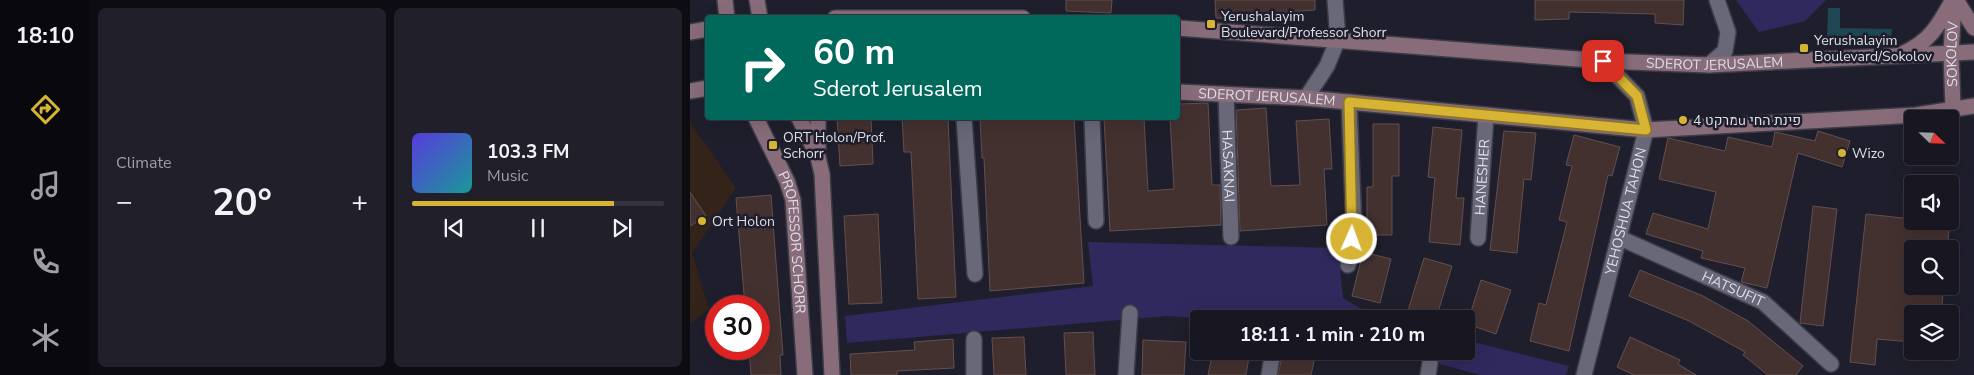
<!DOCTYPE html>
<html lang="en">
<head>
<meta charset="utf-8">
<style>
  :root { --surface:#171621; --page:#201f2a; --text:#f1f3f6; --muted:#9e9fa5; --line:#36353f; --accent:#d8b434 }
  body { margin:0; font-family:"Nunito Sans",Heebo,sans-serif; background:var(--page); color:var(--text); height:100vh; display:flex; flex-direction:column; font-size:19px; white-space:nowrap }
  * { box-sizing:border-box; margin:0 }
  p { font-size:16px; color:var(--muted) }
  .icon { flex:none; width:28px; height:28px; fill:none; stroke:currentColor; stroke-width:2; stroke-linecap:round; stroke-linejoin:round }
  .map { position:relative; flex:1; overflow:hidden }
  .drawer { display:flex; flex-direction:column; gap:8px; padding:8px; background:#0d0c12; width:600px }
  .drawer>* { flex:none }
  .top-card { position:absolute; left:15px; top:15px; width:475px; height:105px; border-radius:5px; box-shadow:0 5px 20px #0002,0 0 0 1px var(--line); background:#00695c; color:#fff; overflow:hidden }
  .needle { width:32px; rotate:113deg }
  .buttons { position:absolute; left:1214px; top:110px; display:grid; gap:10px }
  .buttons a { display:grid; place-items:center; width:55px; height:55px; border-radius:5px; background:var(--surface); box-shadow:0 5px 20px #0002,0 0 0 1px var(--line); font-size:25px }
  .speed { position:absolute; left:15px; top:295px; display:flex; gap:10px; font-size:25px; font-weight:700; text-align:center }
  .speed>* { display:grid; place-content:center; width:65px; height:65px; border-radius:50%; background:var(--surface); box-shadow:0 5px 20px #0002,0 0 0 1px var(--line); line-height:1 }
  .speed .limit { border:8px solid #d22; background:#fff; color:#111 }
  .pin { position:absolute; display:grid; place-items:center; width:42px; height:42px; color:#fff; margin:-21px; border-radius:10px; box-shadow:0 2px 8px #0006 }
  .me { position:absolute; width:55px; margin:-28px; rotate:2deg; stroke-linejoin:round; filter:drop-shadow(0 0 4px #0008) }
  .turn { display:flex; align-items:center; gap:18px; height:105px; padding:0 25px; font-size:22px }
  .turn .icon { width:65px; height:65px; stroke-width:2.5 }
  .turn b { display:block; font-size:35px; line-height:42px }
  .big { font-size:38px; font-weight:700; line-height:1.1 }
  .drawer .card { flex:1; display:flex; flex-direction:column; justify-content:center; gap:8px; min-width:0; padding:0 18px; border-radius:8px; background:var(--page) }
  .song { display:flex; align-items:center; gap:15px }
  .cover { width:60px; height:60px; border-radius:8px; background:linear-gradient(135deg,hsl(250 70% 55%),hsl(180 70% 35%)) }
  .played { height:5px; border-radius:2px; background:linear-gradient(90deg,var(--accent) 80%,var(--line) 80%) }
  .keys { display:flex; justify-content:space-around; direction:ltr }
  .heat { display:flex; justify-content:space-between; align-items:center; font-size:28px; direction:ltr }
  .drawer .tiles { flex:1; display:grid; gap:8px; grid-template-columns:repeat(2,1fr) }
  .trip { position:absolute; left:500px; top:310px; width:285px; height:50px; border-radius:5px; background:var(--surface); box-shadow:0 5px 20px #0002,0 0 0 1px var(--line); font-weight:700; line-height:50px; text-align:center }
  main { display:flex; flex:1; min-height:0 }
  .tabs { display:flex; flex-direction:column; width:90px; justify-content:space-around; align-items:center; background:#09090d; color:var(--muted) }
  .tabs .icon { width:35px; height:35px }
  .tabs .current { color:var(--accent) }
  .tabs b { font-size:22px; color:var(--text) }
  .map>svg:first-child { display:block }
</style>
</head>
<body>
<main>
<nav class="tabs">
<b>18:10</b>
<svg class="icon current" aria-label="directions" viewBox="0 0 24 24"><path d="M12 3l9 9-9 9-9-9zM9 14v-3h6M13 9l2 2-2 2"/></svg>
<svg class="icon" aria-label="music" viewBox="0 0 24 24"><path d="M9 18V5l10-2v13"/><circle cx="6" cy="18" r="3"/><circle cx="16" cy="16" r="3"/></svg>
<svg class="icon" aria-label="phone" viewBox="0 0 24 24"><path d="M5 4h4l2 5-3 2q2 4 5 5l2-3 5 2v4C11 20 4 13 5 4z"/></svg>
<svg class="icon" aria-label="climate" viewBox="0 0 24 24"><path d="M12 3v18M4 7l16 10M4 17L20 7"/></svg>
</nav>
<section class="drawer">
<div class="tiles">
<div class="card"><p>Climate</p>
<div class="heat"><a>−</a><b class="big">20°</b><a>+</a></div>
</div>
<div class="card">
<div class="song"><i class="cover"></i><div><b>103.3 FM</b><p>Music</p></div></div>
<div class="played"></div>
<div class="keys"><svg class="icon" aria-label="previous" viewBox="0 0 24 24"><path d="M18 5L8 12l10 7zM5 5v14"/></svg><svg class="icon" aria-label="pause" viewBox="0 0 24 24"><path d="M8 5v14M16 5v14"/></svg><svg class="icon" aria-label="next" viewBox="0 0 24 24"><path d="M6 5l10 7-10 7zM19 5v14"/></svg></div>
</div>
</div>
</section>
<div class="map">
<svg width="1284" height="375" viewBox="0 0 1284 375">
  <rect width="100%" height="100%" fill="#1f1e2c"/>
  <path fill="#332319" d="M0,122L46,188L2,253L19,309L0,324Z"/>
  <path fill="#30295d" d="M1046,0H1136L1115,21L1069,32Z
    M398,242L648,248L653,298L688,319H518L478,316L157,343L155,316L403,286Z
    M776,340L879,366L876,375H790L702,351H776Z"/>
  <path fill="#1f4653" d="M1138,8H1150V28L1202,29L1201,40L1137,39Z"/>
  <path fill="#43312f" stroke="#63504e" d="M376,0H422L421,13L376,11Z
    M525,0H625V10L552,15V19L526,18Z
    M845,0H994L993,25L965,23V14L879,12V19L845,20Z
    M518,103L522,185H530L531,225L420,231L414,118H454L458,191L484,189L480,118H488V104Z
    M576,108L581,186L610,185L606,121L639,119L642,169H634L637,225L550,231L546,110Z
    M147,118H181L183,164L150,166Z
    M212,118H258L266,297L228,299L221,152H214Z
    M290,118H384L394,283L300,291L294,158H292Z
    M683,124H709V176H702V235H677V187H683Z
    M743,127L772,130L766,198H774L770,245L739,242L745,178L738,177Z
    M814,131L846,133L841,180L834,179L827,253L800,250Z
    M1128,131L1160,141L1152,167L1108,153L1077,288L1051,282L1055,268L1011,258L1013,251L956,234L963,213L1018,229L1026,192L969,179L978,138L1035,151L1038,137L1082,147L1085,132L1125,141Z
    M884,135L930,147L922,176L918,175L879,351L840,341L849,303L856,305L877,222L869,220L882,166L876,165Z
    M0,192L16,216L0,226Z
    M81,195L93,355H90L91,375H61L59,349H69V306H55L46,198Z
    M1123,206L1147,209L1133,326L1110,323Z
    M188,214L192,303L159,304L154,216Z
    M1176,214L1222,219V221H1260L1257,249H1222V286H1254L1251,314H1222V342L1187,339L1185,365L1160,362Z
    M673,252L701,259L690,303L662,296Z
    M734,258L762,266L746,319H733L717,314Z
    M950,270L1013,296L1058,321L1113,366L1106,375H1078L1053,355L1055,352L999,321L939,296Z
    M791,280L821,290L806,334L777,324Z
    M403,332L405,375H376L374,333Z
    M334,337L336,375H304L302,338Z
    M940,337L990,360L988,364L1006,375H944L927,367Z
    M263,339L264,368L207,371V375H161L160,354L225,350L224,342Z
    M453,340L496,342L494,375H452Z
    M523,351H560L556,375H518Z
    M593,351L625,357L621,375H588Z"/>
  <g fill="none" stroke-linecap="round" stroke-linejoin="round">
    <defs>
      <g id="street">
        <path d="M1019,65L1035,51L1038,32L1027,0"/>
        <path id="s1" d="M536,95L541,237"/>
        <path d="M616,98L637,66L648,39L645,0"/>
        <path d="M274,118L285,274"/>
        <path d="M402,118L406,221"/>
        <path id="s2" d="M788,238L796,115"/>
        <path id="s3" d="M930,238L1073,302L1141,364"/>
        <path d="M658,265L664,228L659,102"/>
        <path d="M284,339V375"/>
        <path d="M436,375L440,313"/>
        <path d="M579,375L583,351"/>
        <path d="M738,375L740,363"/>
        <path id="s4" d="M894,375L956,130L947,96L913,61"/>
      </g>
      <g id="secondary">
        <path d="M35,0L37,18"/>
        <path d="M67,0L70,18"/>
        <path d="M1266,0L1284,28"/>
        <path d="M145,18H333"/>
        <path id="s5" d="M488,28L913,61L1019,65L1284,52"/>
        <path d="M0,32L18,29"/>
        <path d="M1212,54C1239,42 1248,27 1262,1"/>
        <path d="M0,91L18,88"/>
        <path id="s6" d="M488,92L616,98L956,130L1226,115L1284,106"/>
        <path id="s7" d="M1263,108L1261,54L1264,0"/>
        <path id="s8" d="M66,118L97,181L103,200L115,375"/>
        <path d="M109,118L128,157L132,174L142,375"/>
        <path d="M128,148V118"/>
      </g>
    </defs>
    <use href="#street" stroke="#3c3c47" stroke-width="18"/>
    <use href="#secondary" stroke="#3c3c47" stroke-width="18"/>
    <use href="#street" stroke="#686879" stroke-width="15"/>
    <use href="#secondary" stroke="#886c7a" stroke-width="15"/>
  </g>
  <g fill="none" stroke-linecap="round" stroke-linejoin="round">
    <defs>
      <path id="route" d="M662,239L659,102L956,130L947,96L913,61"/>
    </defs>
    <use href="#route" stroke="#8c7522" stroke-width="12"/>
    <use href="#route" stroke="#d8b434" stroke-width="9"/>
  </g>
  <g fill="#d8b434" stroke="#1f1e2c" stroke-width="2">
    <rect x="516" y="19" width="10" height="10" rx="2.5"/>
    <rect x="1109" y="43" width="10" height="10" rx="2.5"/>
    <circle cx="993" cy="120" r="5"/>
    <rect x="78" y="140" width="10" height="10" rx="2.5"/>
    <circle cx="1152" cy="153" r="5"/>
    <circle cx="12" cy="221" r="5"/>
  </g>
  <g text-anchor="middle" stroke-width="5" stroke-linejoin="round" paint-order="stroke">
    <g font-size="14" fill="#dfdfe9" stroke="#1f1e2c" text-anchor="start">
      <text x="531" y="21">Yerushalayim<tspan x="531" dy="16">Boulevard/Professor Shorr</tspan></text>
      <text x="1124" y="45">Yerushalayim<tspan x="1124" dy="16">Boulevard/Sokolov</tspan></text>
      <text x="1003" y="125">מרקט 4u פינת החי</text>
      <text x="93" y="142">ORT Holon/Prof.<tspan x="93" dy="16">Schorr</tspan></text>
      <text x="1162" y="158">Wizo</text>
      <text x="22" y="226">Ort Holon</text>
    </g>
    <g font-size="14" fill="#dfdfe9" stroke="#1f1e2c">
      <text dy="5" stroke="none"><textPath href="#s7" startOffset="54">SOKOLOV</textPath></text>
      <text dy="5" stroke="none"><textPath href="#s5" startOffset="538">SDEROT JERUSALEM</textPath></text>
      <text dy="5" stroke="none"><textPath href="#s6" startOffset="89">SDEROT JERUSALEM</textPath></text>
      <text dy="5" stroke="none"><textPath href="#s1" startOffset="71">HASAKNAI</textPath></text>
      <text dy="5" stroke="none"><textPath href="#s2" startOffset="61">HANESHER</textPath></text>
      <text dy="5" stroke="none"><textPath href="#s4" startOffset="169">YEHOSHUA TAHON</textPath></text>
      <text dy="5" stroke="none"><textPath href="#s8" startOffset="132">PROFESSOR SCHORR</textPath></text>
      <text dy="5" stroke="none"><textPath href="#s3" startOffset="124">HATSUFIT</textPath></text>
    </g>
  </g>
</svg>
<div class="buttons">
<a><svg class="needle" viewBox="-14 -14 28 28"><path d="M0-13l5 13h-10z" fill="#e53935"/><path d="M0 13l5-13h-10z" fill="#9e9fa5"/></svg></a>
<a><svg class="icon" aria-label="sound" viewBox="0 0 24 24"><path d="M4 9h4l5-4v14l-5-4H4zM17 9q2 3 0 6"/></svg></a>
<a><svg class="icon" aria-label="search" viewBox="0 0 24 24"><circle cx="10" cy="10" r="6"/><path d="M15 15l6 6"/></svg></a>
<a><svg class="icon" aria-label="layers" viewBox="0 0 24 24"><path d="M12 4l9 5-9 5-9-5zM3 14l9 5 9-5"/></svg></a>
</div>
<div class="speed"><div class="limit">30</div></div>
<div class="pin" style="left:913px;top:61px;background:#d93025"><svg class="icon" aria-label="arrive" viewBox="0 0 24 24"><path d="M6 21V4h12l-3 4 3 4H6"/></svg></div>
<svg class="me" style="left:662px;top:239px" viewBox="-20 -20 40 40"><circle r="17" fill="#d8b434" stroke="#fff" stroke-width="3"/><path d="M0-11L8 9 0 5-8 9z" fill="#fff"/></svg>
<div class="trip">18:11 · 1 min · 210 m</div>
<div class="top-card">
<div class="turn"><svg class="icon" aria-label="right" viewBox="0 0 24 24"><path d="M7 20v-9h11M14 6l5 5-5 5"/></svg><div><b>60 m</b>Sderot Jerusalem</div></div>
</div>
</div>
</main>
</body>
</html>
